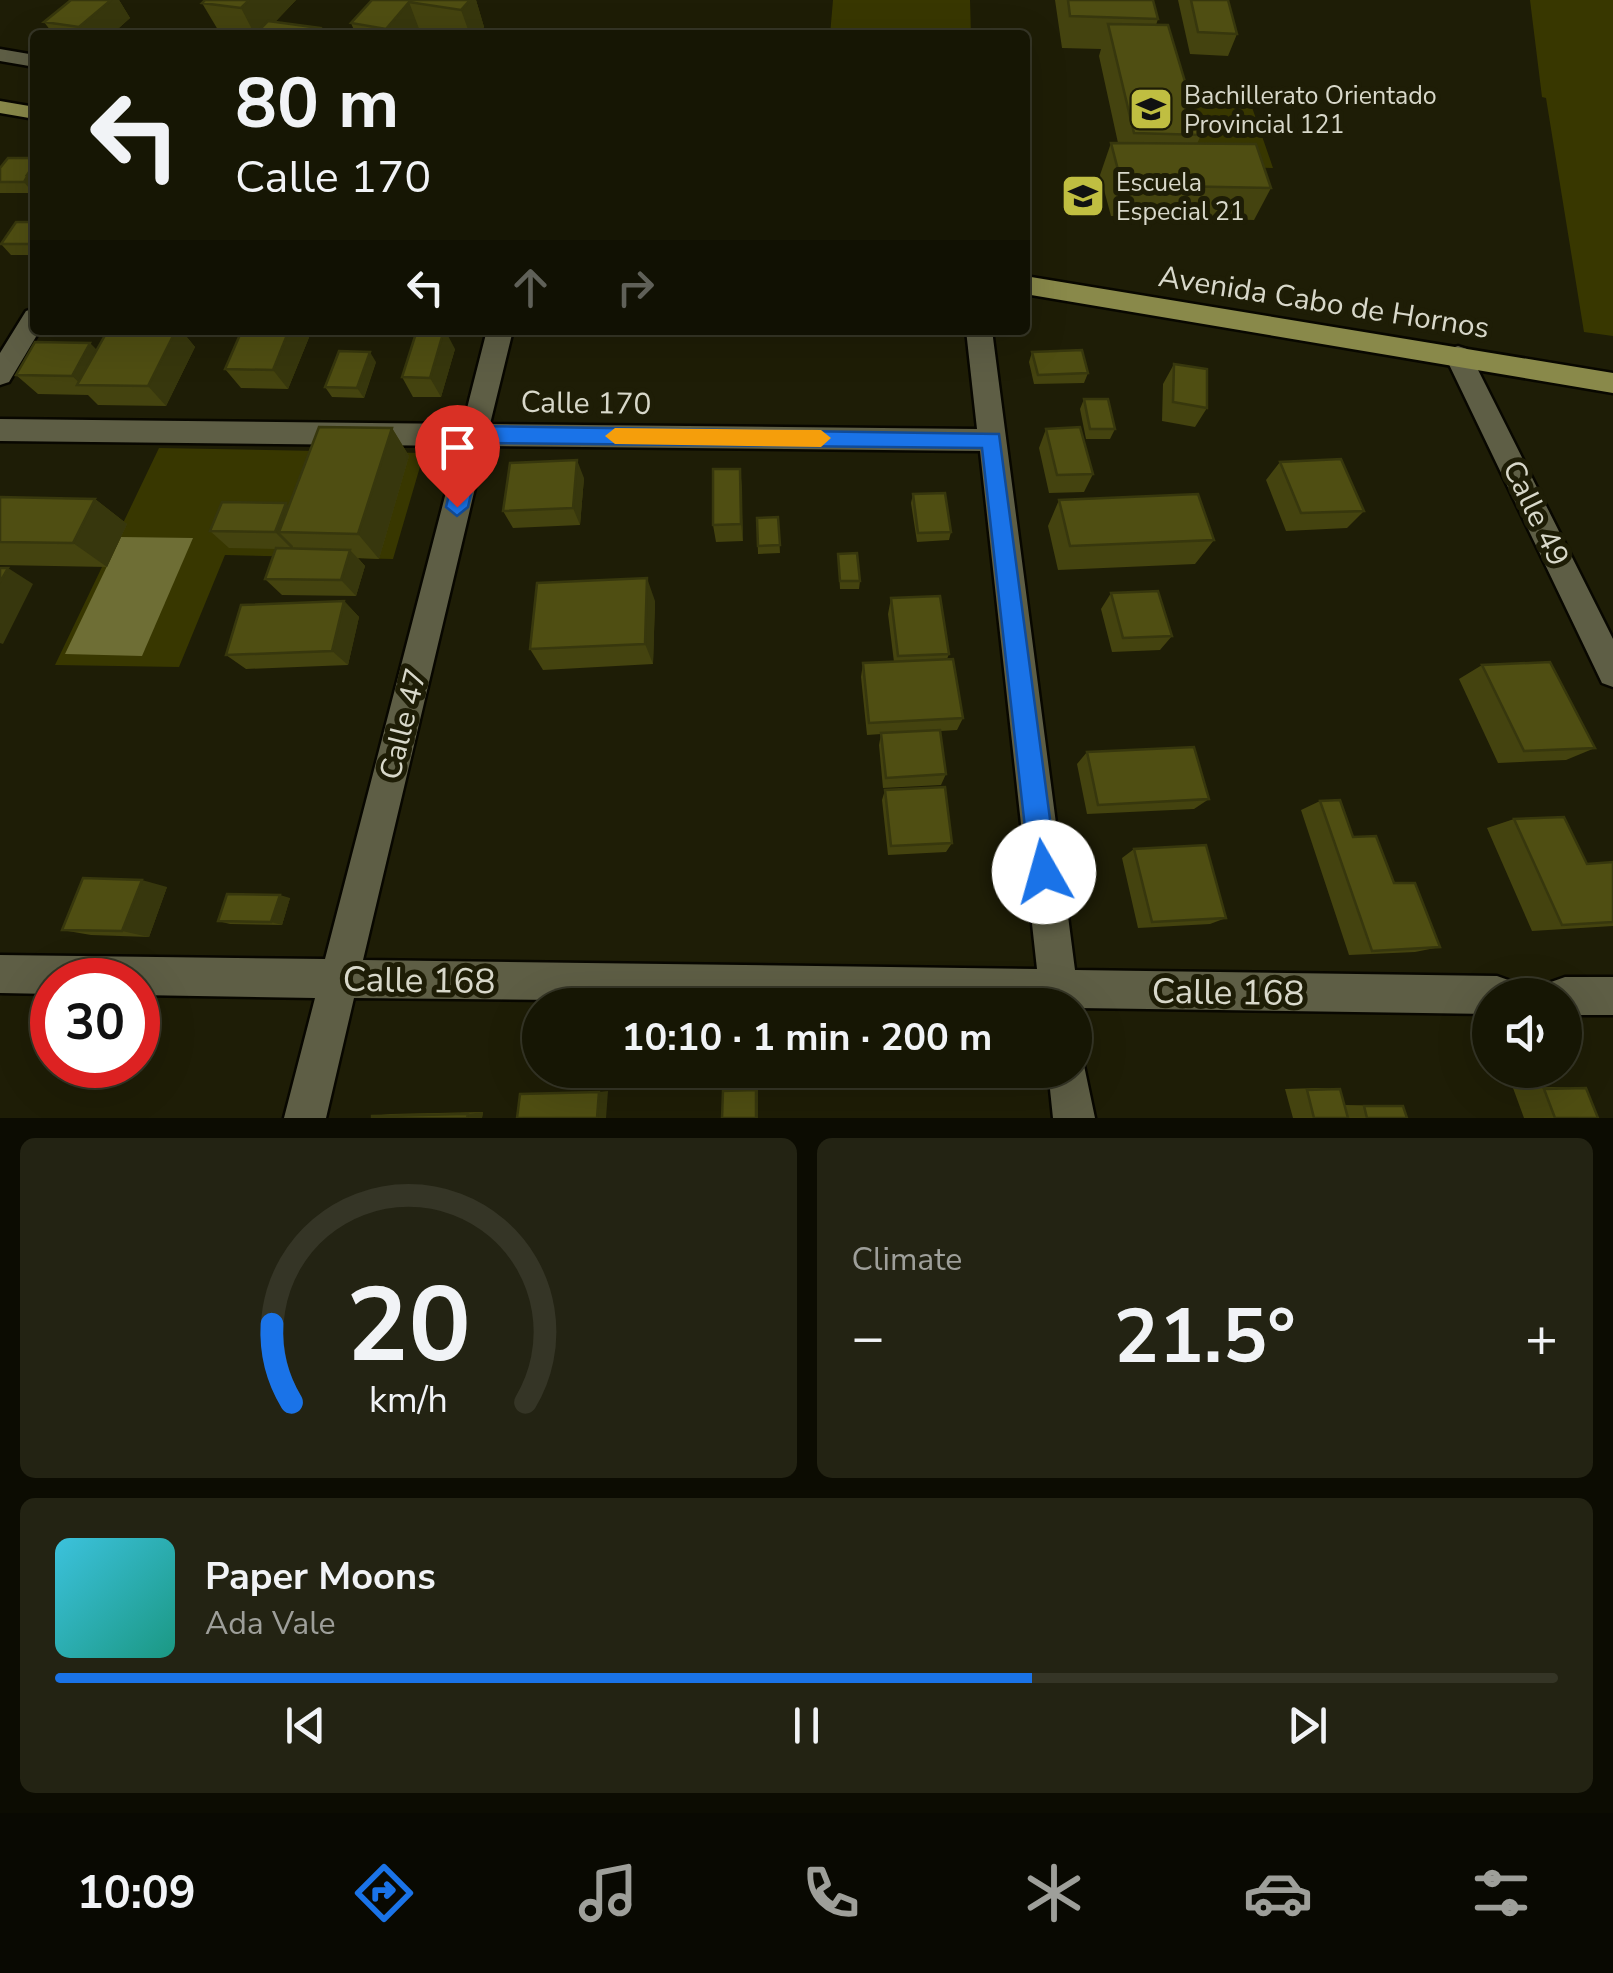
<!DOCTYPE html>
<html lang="en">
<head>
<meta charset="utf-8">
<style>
  :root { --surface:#161604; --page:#232313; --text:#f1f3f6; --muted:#9e9f9a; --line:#353526; --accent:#1a73e8 }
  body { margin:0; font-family:"Nunito Sans",sans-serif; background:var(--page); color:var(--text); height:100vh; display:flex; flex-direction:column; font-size:38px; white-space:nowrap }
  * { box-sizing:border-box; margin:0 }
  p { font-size:32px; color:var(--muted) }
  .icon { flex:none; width:55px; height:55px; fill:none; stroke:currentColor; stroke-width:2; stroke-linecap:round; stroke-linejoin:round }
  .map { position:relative; height:1118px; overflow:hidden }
  .side { display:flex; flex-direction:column; gap:20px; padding:20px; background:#0c0c02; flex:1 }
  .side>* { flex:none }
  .banner { position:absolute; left:30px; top:30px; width:1000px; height:305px; border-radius:10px; box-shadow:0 10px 40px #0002,0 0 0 2px var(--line); background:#161604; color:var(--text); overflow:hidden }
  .tools { position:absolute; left:1472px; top:978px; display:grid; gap:20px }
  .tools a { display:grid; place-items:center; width:110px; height:110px; border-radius:50%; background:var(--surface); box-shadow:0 10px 40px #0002,0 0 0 2px var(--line); font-size:50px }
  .speed { position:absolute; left:30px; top:958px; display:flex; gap:20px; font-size:50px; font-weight:700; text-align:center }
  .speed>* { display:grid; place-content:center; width:130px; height:130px; border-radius:50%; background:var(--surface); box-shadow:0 10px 40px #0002,0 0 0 2px var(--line); line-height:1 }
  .speed .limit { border:15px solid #d22; background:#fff; color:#111 }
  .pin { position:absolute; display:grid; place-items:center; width:85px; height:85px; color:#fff; margin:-102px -42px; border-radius:50% 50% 50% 0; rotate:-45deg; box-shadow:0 0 10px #0007 }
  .pin .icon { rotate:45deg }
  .me { position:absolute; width:110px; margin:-55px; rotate:353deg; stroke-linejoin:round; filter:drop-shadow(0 0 8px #0008) }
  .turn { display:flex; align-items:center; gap:35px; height:210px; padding:0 40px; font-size:45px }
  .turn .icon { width:130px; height:130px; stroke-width:2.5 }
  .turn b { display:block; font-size:70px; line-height:85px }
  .lanes { display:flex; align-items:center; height:95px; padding:0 40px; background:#0003; justify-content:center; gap:50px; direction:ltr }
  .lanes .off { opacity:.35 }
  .big { font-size:75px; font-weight:700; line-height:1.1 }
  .side .tile { flex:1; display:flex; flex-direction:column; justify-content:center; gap:15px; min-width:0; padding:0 35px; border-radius:15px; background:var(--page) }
  .side .dial { align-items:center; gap:0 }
  .dial svg { height:260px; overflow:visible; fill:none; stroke:var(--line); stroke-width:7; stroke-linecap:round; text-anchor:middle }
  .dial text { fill:var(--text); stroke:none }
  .song { display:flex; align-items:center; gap:30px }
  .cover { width:120px; height:120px; border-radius:15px; background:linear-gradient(135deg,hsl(190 70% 55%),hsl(170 70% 35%)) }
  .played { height:10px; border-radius:5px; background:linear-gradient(90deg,var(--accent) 65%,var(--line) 65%) }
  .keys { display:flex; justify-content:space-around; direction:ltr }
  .heat { display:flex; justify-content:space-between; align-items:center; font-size:55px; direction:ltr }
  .side .tiles { flex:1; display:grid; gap:20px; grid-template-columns:1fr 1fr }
  .tile:last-child { grid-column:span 2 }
  .trip { position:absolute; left:522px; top:988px; width:570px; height:100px; border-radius:50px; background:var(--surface); box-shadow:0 10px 40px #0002,0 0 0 2px var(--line); font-weight:700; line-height:100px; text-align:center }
  .tabs { display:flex; height:160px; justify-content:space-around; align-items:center; background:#090902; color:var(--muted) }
  .tabs .icon { width:70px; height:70px }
  .tabs .selected { color:var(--accent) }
  .tabs b { font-size:45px; color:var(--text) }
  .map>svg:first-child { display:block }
</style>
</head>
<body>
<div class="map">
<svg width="1613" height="1118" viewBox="0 0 1613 1118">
  <rect width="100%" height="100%" fill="#1e1d06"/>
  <path fill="#383700" d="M833,0H970L971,35H830Z
    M1530,0H1613V336L1584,332L1546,98L1542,97Z
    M1178,88L1246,90L1273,168L1200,166Z
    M159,448L424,453L393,559L225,555L179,667L55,665Z"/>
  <path fill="#6e6e35" d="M121,537L193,538L142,656L65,654Z"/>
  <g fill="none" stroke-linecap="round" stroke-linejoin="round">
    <defs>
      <path id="minor" d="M0,49L35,55V67L0,61Z
        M35,308V330H40L9,382L0,385V353L26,311Z
        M487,330H513L490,424L977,429L966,330H992L1075,970L1497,976L1511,981L1516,995H1490V1014L1078,1008L1075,1016V1005L354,998L326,1118H284L315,998L138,995V980H52V994L0,993V955L325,959L458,446L0,441V419L463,424ZM485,446L980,451L1037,969L363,960Z
        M1458,346L1467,349L1471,356L1613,639V687L1602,683L1445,356L1449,349Z
        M1565,977H1613V1015H1565V995H1546L1551,982Z
        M1075,1053L1082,1056L1095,1118H1053L1048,1070H1075Z"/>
      <path id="major" d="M0,101L35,107V119L0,113Z
        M1025,276L1613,373V393L1025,294Z"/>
    </defs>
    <use href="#minor" stroke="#080700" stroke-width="5"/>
    <use href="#major" stroke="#080700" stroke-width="5"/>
    <use href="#minor" fill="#5e5e45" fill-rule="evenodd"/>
    <use href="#major" fill="#89894a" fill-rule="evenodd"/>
  </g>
  <path fill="#44430f" d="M71,0H119L130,18L111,35H54L44,22Z
    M296,0L275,22L320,28L323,35H221L202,3Z
    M372,0H476L484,27L477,35H356L351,23Z
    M1055,0H1153L1158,19L1156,25L1201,135L1197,144L1271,188L1254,220L1111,216L1100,175L1111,143H1118L1099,56L1101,49L1062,48Z
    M1178,0H1228L1237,34L1228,56L1190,54Z
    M35,158V191L33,193H0V168Z
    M35,222V255H11L1,244Z
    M108,330H181L195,347L166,406L98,405L88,395L38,394L16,375L97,350Z
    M310,335L288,389L241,388L225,369Z
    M455,349L441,397H413L402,377Z
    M1032,352L1088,373L1084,383L1034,384L1029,362Z
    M376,362L364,398L332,397L325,387Z
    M1174,364L1207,408L1195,427L1162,421L1163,384Z
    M1084,399L1115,429L1110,439H1086L1080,409Z
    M392,428L409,456L379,559L358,558L365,566L356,596L282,595L265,579L276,549L229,548L210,531L289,507Z
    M1046,429L1093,474L1084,492L1049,493L1039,448Z
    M1280,462L1364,511L1347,528L1286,531L1266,480Z
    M740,469L743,541L716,542L713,525Z
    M584,478L580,525L513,528L503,511Z
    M913,494L951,532L949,540L917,542L911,503Z
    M0,497L95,499L127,524L107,567L0,565Z
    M1059,500L1214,540L1195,564L1058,570L1048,526Z
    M778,517L780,553L758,554L757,518Z
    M838,554L860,581L859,589H840Z
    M1111,593L1172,636L1160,650L1112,652L1101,609Z
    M891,598L949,654L947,659L963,718L957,730L940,731L946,774L941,785L883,788L879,745L881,734L867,735L861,677L863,663L894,662L888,614Z
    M344,601L359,617L348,665L246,669L226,655Z
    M655,601L653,664L543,670L530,649Z
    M1482,665L1595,748L1566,760L1498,763L1459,679Z
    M1087,752L1209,799L1194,809L1087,814L1077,764Z
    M885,790L952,843L946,852L888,855L882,800Z
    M1320,801L1394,883L1440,947L1415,952L1349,955L1301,810Z
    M1514,819L1587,864L1613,862V926L1532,931L1487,828Z
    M1134,849L1226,918L1210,924L1138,928L1122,858Z
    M167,887L149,937L91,935L62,930Z
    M290,898L282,925L230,924L218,921Z
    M1552,1087L1586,1088L1598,1118H1524L1513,1088Z
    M1317,1088L1340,1089L1345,1105L1403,1106L1407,1118H1293L1285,1089Z
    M483,1112L482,1118L372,1116L391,1114Z"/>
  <path fill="#37370d" d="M111,0H119L130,18L111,35H84L79,27Z
    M249,0H296L263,35H255L241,8Z
    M470,0H476L484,27L477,35H470L461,10Z
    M409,2L421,34L388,35L386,29Z
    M28,176L35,184L33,193L24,182Z
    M176,330H181L195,347L166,406L148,386Z
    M289,330H306L310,335L288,389L273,370Z
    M445,330L455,349L441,397L430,378Z
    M90,343L110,363L82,385L72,376Z
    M370,352L376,362L364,398L357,388Z
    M392,428L409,456L379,559L358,534Z
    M577,460L584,478L580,525L573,508Z
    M740,469L742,487L743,541L741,524Z
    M95,499L127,524L107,567L73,543Z
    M286,503L302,521L279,532L293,546L292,549L275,532Z
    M350,550L365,566L356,596L341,580Z
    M8,568L33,584L3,644L0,643V582Z
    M647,578L655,601L653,664L645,644Z
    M344,601L359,617L348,665L332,651Z
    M142,880L167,887L149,937L122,931Z
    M280,895L290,898L282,925L271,922Z
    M758,1089V1118H756V1090Z
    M608,1091L606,1118H597L599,1092Z
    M483,1112L482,1118H467L468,1114Z"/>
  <path fill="#4f4e12" stroke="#37370d" stroke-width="2.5" d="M71,0H111L79,27L44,22Z
    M205,0H249L241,8L202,3Z
    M372,0H470L461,10L409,2L386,29L351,23Z
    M1068,0H1153L1158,19L1070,16Z
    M1191,0H1228L1237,34L1198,32Z
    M268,21L320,28L313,35H254Z
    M1108,24L1168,25L1201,135L1134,133Z
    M1111,143L1256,144L1271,188L1122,185Z
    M8,158H35V163L24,182H0V168Z
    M35,163V175H27Z
    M16,222H35V236L30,244H1Z
    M108,330H176L148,386L77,385Z
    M242,330H289L273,370L225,369Z
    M417,330H444L430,378L402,377Z
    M35,342L90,343L72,376L16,375Z
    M1082,350L1088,373L1038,375L1032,352Z
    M339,351L370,352L357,388L325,387Z
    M1174,364L1207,369V408L1173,402Z
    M1084,399H1108L1115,429H1090Z
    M319,427L392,428L358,534L279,532Z
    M1080,427L1093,474L1057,475L1046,429Z
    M1341,459L1364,511L1301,513L1280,462Z
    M577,460L573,508L503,511L510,463Z
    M713,469H740L741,524L713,525Z
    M945,493L951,532L918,533L913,494Z
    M1198,494L1214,540L1070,546L1059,500Z
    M0,497L95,499L73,543L0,542Z
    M222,502L286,503L275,532L210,531Z
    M778,517L780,545L758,546L757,518Z
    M276,548L350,550L341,580L265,579Z
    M857,553L860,581H840L838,554Z
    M0,568H8L0,582Z
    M647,578L645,644L530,649L537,583Z
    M1158,591L1172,636L1123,638L1111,593Z
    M940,596L949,654L898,656L891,598Z
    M344,601L332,651L226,655L241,605Z
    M953,659L963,718L869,723L863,663Z
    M1550,662L1595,748L1524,751L1482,665Z
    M940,730L946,774L886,778L881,733Z
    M1194,747L1209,799L1098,805L1087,752Z
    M945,787L952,843L891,846L885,790Z
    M1340,800L1353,837L1376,836L1394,883H1415L1440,947L1372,951L1320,801Z
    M1564,817L1587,864L1613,862V922L1562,925L1514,819Z
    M1206,845L1226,918L1152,922L1134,849Z
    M83,878L142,880L122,931L62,930Z
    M227,894L280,895L271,922L218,921Z
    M1586,1088L1598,1118H1555L1544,1089Z
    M1340,1089L1348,1118H1314L1307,1090Z
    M756,1090V1118H722L723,1091Z
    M599,1092L597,1118H517L520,1094Z
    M1364,1106H1403L1407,1118H1367Z
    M468,1114L467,1118H372V1116Z"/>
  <path fill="#1a73e8" stroke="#114b97" stroke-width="2.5" d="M474,426L999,434L1057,872L1053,881L1044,885L1034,881L1030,872L982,448L483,443L468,507L457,516L446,507L464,435Z"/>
  <path fill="#f59e0b" d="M615,428L821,430L831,438L821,447L615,444L605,436Z"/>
  <defs>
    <symbol id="school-square" viewBox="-11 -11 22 22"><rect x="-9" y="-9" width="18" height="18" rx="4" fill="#c0be41" stroke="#1e1d06"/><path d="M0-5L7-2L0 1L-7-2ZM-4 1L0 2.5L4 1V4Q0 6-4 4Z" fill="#111"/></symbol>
  </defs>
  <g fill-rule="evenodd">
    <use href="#school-square" x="1126" y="84" width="50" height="50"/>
    <use href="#school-square" x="1058" y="171" width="50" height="50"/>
  </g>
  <g text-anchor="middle" stroke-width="10" stroke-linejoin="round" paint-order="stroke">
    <g font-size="25" fill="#d8d8ca" stroke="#1e1d06" text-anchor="start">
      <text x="1184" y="104">Bachillerato Orientado<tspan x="1184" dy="29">Provincial 121</tspan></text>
      <text x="1116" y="191">Escuela<tspan x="1116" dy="29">Especial 21</tspan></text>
    </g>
    <g font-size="30" fill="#d8d8ca" stroke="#1e1d06">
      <text transform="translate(1324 302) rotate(9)" y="10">Avenida Cabo de Hornos</text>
      <text transform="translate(586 403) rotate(1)" y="10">Calle 170</text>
      <text transform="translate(1536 513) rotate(64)" y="10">Calle 49</text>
      <text transform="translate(403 724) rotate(-76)" y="10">Calle 47</text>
    </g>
    <g font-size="35" fill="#d8d8ca" stroke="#1e1d06">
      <text transform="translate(419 980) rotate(1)" y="12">Calle 168</text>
      <text transform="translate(1228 992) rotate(1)" y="12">Calle 168</text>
    </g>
  </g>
</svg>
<div class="tools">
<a><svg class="icon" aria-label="sound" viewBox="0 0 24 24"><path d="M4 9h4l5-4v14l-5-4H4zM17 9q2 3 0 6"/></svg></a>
</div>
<div class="speed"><div class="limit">30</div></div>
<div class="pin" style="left:457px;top:507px;background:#d93025"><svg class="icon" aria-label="arrive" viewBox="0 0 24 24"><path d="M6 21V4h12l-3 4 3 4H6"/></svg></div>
<svg class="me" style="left:1044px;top:872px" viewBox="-20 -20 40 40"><circle r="19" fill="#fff"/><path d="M0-13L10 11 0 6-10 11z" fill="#1a73e8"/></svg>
<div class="trip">10:10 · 1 min · 200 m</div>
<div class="banner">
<div class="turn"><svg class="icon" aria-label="left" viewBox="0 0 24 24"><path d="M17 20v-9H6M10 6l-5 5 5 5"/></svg><div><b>80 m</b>Calle 170</div></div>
<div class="lanes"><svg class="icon" aria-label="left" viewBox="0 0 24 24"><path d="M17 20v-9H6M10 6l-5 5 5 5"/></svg><svg class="icon off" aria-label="ahead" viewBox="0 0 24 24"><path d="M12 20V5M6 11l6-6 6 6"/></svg><svg class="icon off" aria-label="right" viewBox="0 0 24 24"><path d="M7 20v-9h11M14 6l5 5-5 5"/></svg></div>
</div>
</div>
<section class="side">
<div class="tiles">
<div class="tile dial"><svg viewBox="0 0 100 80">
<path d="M14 69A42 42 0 1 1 86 69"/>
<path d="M14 69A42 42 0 0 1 8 45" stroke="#1a73e8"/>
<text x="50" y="56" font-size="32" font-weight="700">20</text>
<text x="50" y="72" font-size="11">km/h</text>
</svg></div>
<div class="tile"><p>Climate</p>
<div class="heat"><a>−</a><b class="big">21.5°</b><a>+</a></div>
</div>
<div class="tile">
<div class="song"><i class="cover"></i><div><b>Paper Moons</b><p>Ada Vale</p></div></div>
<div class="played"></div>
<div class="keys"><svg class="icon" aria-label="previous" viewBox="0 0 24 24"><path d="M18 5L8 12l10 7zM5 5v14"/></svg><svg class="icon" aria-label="pause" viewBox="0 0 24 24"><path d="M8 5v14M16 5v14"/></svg><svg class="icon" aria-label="next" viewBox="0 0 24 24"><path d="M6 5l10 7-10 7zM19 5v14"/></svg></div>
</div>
</div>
</section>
<nav class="tabs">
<b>10:09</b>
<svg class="icon selected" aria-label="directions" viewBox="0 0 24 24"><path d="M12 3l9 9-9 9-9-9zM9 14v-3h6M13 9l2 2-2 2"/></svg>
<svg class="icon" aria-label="music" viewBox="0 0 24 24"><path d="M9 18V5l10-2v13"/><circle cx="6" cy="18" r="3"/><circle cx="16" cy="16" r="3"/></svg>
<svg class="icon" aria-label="phone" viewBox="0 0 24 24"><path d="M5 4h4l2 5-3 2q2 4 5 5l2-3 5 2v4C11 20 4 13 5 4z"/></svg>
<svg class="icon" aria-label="climate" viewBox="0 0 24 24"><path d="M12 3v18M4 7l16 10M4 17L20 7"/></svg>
<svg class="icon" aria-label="car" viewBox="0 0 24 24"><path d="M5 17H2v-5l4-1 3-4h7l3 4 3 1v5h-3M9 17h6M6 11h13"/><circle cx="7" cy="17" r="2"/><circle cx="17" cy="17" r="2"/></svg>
<svg class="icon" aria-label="filters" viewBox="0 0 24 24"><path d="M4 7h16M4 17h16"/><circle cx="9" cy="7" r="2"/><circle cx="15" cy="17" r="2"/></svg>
</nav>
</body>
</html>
